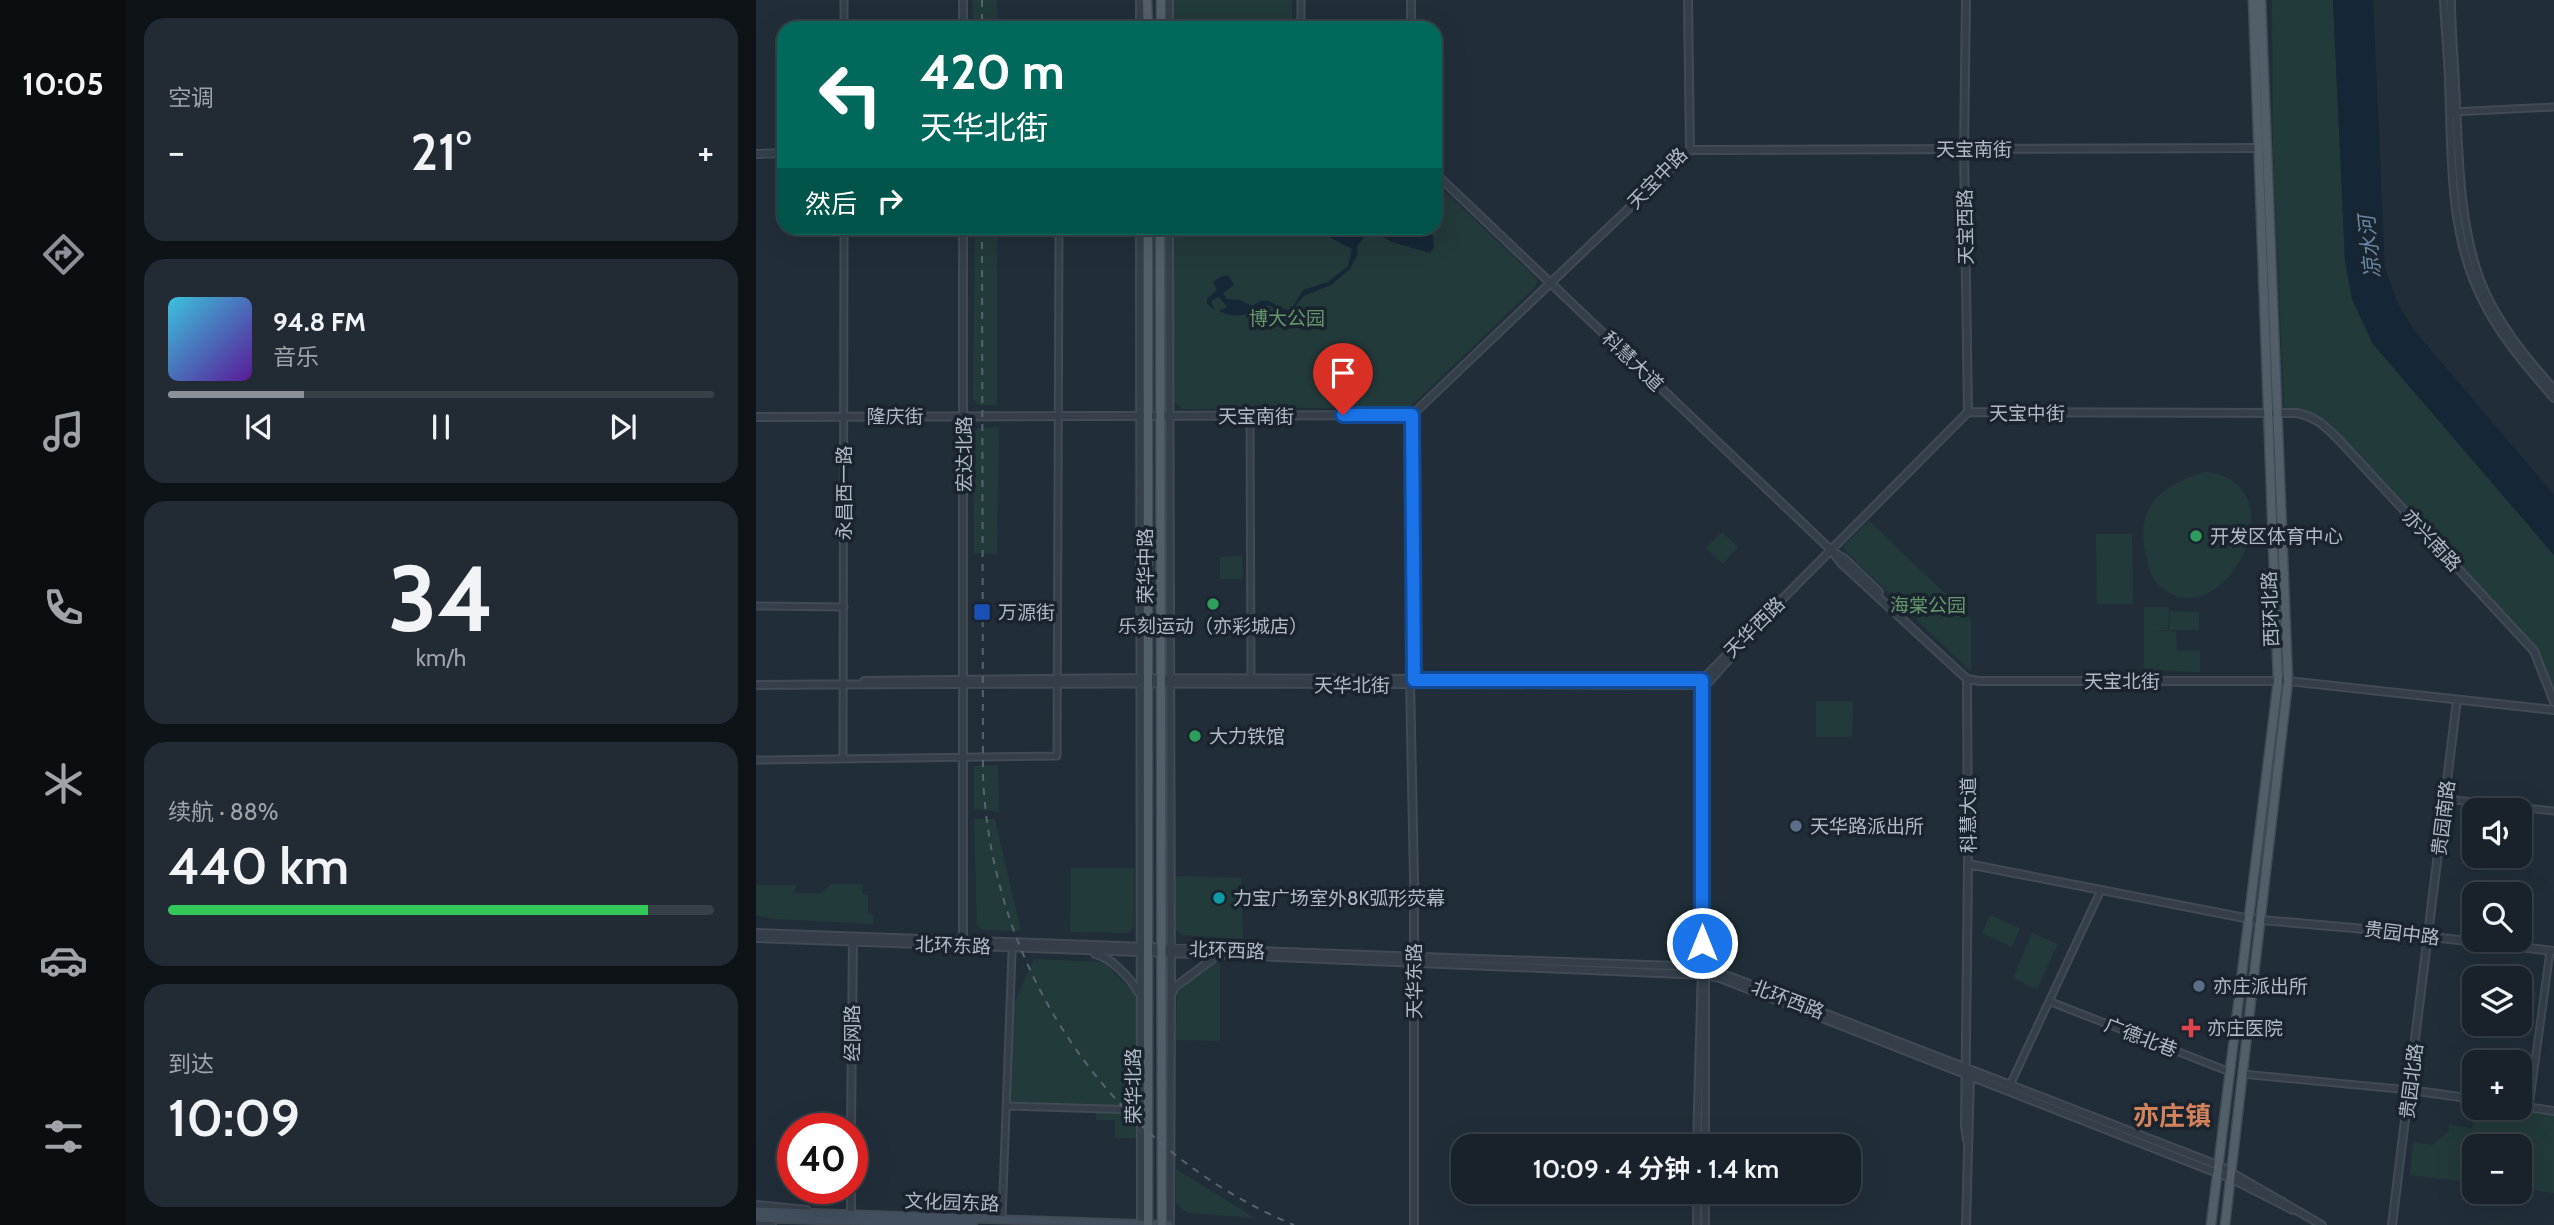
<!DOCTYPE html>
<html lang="zh">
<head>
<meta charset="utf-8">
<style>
  :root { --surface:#19222b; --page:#222a33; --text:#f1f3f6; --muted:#9fa4a9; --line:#373f47; --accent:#8c9099 }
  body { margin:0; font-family:Cabin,"Noto Sans SC",sans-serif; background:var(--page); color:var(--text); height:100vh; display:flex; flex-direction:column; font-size:26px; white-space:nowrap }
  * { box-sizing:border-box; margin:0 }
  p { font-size:23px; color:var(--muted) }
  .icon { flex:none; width:38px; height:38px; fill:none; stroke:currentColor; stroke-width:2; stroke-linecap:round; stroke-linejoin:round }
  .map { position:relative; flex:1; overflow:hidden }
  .details { display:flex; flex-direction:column; gap:18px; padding:18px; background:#0e1318; width:630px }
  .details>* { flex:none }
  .hud { position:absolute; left:21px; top:21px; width:665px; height:214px; border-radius:21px; box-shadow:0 7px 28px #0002,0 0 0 2px var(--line); background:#00695c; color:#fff; overflow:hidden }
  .fabs { position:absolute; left:1706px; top:798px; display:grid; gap:14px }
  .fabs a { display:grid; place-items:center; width:70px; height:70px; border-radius:14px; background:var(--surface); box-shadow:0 7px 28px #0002,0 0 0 2px var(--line); font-size:35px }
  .speed { position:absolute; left:21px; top:1113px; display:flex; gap:14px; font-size:35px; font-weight:700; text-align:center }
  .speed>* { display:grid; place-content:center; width:91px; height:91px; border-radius:50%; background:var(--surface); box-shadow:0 7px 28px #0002,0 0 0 2px var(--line); line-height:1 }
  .speed .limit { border:10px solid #d22; background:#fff; color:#111 }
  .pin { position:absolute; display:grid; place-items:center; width:60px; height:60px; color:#fff; margin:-72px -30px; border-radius:50% 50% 50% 0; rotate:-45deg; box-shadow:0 0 7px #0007 }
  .pin .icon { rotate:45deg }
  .me { position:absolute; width:77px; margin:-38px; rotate:0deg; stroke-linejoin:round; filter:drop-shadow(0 0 5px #0008) }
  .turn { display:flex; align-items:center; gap:24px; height:147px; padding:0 28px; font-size:32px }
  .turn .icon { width:91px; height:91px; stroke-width:2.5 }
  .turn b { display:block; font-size:49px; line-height:60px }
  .then { display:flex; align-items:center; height:66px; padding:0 28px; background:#0003; gap:14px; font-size:26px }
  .big { font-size:52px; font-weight:600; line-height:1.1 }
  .details .card { flex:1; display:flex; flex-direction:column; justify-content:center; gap:10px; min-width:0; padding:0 24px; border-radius:21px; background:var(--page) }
  .details .dial { align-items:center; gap:0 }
  .dial b { font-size:91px; line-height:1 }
  .song { display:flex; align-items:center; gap:21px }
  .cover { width:84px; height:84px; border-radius:10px; background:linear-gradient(135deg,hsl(190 70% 55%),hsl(270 70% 35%)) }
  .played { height:7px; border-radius:4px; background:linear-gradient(90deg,var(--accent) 25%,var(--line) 25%) }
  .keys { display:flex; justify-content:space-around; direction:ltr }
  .heat { display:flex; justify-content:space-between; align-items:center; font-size:38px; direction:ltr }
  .charge { height:10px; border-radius:5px; background:linear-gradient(90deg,#34c759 88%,var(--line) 0) }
  .trip { position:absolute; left:695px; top:1134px; width:410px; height:70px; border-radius:21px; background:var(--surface); box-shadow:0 7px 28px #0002,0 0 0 2px var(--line); font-weight:600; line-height:70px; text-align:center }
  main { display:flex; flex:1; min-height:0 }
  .dock { display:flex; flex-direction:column; width:126px; justify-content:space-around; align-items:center; background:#0a0e11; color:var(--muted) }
  .dock .icon { width:49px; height:49px }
  .dock .current { color:var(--accent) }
  .dock b { font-size:32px; color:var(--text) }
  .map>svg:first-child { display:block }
</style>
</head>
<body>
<main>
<nav class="dock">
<b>10:05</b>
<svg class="icon current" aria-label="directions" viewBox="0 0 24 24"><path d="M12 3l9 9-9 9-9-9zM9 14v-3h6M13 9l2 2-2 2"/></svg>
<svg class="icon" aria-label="music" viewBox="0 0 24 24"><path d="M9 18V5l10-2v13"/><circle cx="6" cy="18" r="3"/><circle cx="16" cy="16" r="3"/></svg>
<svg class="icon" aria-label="phone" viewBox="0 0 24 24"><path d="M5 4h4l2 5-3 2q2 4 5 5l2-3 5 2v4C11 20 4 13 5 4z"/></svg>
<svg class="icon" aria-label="climate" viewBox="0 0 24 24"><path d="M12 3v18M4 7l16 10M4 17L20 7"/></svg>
<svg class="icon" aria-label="car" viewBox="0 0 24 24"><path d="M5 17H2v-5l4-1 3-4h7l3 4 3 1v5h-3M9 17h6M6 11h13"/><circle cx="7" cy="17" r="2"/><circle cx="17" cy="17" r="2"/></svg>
<svg class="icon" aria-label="filters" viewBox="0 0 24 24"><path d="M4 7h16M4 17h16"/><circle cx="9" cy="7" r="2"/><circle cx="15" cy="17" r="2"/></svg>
</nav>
<section class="details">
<div class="card"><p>空调</p>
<div class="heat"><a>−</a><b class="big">21°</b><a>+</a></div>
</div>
<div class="card">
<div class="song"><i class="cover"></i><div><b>94.8 FM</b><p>音乐</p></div></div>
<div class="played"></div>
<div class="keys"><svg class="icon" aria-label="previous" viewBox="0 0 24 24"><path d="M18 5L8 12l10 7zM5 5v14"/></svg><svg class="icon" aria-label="pause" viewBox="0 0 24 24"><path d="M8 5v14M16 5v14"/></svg><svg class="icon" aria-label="next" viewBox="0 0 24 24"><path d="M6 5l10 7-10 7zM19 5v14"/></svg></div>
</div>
<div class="card dial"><b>34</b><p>km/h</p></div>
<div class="card"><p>续航 · 88%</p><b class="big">440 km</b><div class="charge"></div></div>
<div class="card"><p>到达</p><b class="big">10:09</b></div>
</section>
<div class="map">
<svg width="1798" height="1225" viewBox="0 0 1798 1225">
  <rect width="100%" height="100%" fill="#212e39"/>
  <path fill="#233a3a" d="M216,0H241L242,28H217Z
    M418,0H536V28H418Z
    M1516,0H1577L1589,260L1596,299L1617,344L1798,555V694L1779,646L1572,423L1555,412L1533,410L1528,406L1517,149Z
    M679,182L781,279L780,286L654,407L426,409L418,402V228H679Z
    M219,228H241V405H223L217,400Z
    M243,427L241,554L218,553L217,433L223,428Z
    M1451,472C1547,484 1466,642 1404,586C1392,574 1393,567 1390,553C1381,522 1393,497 1421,483C1432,478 1439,473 1451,472Z
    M1113,521L1215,618V672L1088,550V546Z
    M966,532L982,547L967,564L950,548Z
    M1340,534H1376L1377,604H1341Z
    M486,556L487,576L484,579H464V557Z
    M1388,607H1413L1412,630L1390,631H1420L1421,651L1444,650V672L1388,670Z
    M1414,611L1443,612V630H1413Z
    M1060,701H1097L1096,737H1060Z
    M242,765L243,812L218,809V766Z
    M218,819H239L265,931L227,930L221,926Z
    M315,868H378V927L372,933L314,932Z
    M419,876L485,878L487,939L426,935L419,928Z
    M75,884H107L106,894L112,895V913L117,914V924L19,919L0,915V885H41L38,891L39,893H66Z
    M1234,915L1264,928L1256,947L1226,933Z
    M1276,933L1302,944L1281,989L1257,978Z
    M278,959L344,962L351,965L378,993L380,998L381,1138H358L359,1120H340V1106L258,1104L255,1101V1010Z
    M454,962L464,963V1041L420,1040L421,993Z
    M1768,984L1775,986L1780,993L1776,1026L1773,1031L1766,1034L1759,1030L1757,1025L1764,1024V986Z
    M1721,1108H1741L1798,1116V1193L1764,1189V1146H1718V1183L1654,1175L1657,1142L1676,1145L1693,1131V1125L1716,1128Z
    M420,1169L499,1218L431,1213L420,1203Z"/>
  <path fill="#152636" d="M1577,0H1617L1629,268L1641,302L1657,329L1798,495V555L1617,344L1596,299L1589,260Z
    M582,228H677L676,232L678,247L674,253L636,242L618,232L607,238L601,247L602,254L594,269L575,285L548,296L534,312H523L513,305C494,312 484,321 463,311L471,307L463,297L455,301L459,310L451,304V299L461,290L457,282L464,277L472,275L478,285L467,293L471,299L484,300L496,306C516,292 515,309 535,310L547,290L572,282L592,266L596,249L573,237L574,234H580Z"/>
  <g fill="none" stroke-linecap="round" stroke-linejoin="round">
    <defs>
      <path id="minor" d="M88,0V28
        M545,28V0
        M1696,112L1798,107
        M494,416L495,680
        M0,606L88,607
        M87,759L88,228
        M0,760L301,756L303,228
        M1690,799L1798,811
        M1295,1002L1474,1072
        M1486,1074L1654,1090
        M1254,1085L1345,890
        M251,1106L383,1110
        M1773,1107L1794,951
        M246,1219L256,952"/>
      <path id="tertiary" d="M207,0V28
        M384,0V28
        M413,0V28
        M655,0V28
        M1210,0L1208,149L1212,412
        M1688,0C1689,27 1692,53 1693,80C1696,152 1692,232 1726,299C1744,336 1771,367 1798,398
        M1695,0C1695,35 1699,71 1700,106C1703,164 1704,225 1724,280C1740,321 1769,357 1798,389
        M934,150L1503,148
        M0,154L28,153
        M679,173L1075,550L1085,563L1211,679L1212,864L1209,1126L1211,1140
        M207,228V944
        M384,228L385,1225
        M413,228L415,995
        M656,415L657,623L654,680L658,879V1225
        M0,417L656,415L934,150L932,0
        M1079,553L1089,559L1123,592
        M1211,679L1223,681H1532L1798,710
        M108,681L383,678L946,680
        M0,685C316,682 631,684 947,685L951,684L974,658L979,650
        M1212,864L1494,919L1598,928L1798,951
        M0,933L946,967L975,977L1464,1166L1566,1225
        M0,938L521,957L950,975L964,978L1474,1178L1537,1210
        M339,954C355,957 375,979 382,992
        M949,973V1146
        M1654,1090L1718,1099
        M1764,1106L1798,1111
        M95,1129L97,938
        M941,1146L946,967V680L1212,412L1541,413C1561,417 1571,428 1584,441L1778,651L1798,702
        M949,1192V1225
        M0,1205L51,1210
        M95,1218V1188
        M0,1224L16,1225
        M414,1225L415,995L419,987L462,955
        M941,1225V1192
        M1210,1225L1214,1076L1212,1073
        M1636,1225L1701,700"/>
      <path id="secondary" d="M0,1211L413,1225
        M0,1218L217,1225"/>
      <path id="primary" d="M391,0L392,28
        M405,28V0
        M404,228L406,1225
        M392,1225V228
        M1455,1225L1522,681L1497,0
        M1469,1225L1532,681L1505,0"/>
    </defs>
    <use href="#minor" stroke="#414b56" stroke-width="9"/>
    <use href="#tertiary" stroke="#414b56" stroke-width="10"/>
    <use href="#secondary" stroke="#414b56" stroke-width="10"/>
    <use href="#primary" stroke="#414b56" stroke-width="11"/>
    <use href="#minor" stroke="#343f49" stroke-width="5"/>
    <use href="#tertiary" stroke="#343f49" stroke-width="6"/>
    <use href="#secondary" stroke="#424f5c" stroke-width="7"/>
    <use href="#primary" stroke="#525f69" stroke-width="8"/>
    <path stroke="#566470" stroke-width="2" stroke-dasharray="7 7" stroke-linecap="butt" d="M226,0V28
      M226,228L227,777C236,973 356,1149 538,1225"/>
  </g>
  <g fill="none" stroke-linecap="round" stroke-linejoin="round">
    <defs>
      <path id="route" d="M587,415H656L658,680H946V943"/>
    </defs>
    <use href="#route" stroke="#114b97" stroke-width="18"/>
    <use href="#route" stroke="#1a73e8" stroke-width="12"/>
  </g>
  <g fill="#2e9e5b" stroke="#1a242e" stroke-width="2.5">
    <circle cx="1440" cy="536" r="7"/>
    <circle cx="457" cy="604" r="7"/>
    <circle cx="439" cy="736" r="7"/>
  </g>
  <rect fill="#1a4fb4" stroke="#1a242e" stroke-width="2.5" x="217" y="603" width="18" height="18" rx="3.5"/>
  <g fill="#5c6f8a" stroke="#1a242e" stroke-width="2.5">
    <circle cx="1040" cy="826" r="7"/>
    <circle cx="1443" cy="986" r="7"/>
  </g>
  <circle fill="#0f9aa8" stroke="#1a242e" stroke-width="2.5" cx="463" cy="898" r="7"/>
  <path fill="#e0444e" stroke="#1a242e" stroke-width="2.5" d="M1431.5 1017.5h7v7h7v7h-7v7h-7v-7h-7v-7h7z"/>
  <g text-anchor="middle" stroke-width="7" stroke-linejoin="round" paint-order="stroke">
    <g font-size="19" fill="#afbac6" stroke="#1a242e">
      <text x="1218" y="156">天宝南街</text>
      <text transform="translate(901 178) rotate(-46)" y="7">天宝中路</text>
      <text transform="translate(1209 227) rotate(-91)" y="7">天宝西路</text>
      <text transform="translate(877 361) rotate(44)" y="7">科慧大道</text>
      <text x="1271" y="420">天宝中街</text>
      <text x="139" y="423">隆庆街</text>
      <text x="500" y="423">天宝南街</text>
      <text transform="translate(208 454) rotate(-90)" y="7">宏达北路</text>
      <text transform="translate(88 493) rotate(-90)" y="7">永昌西一路</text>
      <text transform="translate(1676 540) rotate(47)" y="7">亦兴南路</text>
      <text transform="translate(389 566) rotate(-90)" y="7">荣华中路</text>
      <text transform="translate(1514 609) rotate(-92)" y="7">西环北路</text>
      <text transform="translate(998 627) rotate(-45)" y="7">天华西路</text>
      <text x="1366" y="688">天宝北街</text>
      <text x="596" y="692">天华北街</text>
      <text transform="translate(1212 815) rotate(-90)" y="7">科慧大道</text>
      <text transform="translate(1687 818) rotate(-83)" y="7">贵园南路</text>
      <text transform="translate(1646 933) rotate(7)" y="7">贵园中路</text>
      <text transform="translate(197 945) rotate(2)" y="7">北环东路</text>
      <text transform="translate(471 950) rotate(2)" y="7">北环西路</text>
      <text transform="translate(658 981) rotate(-90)" y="7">天华东路</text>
      <text transform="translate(1032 999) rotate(21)" y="7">北环西路</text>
      <text transform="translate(96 1033) rotate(-90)" y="7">经网路</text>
      <text transform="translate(1385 1037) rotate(21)" y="7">广德北巷</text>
      <text transform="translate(1655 1081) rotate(-83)" y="7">贵园北路</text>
      <text transform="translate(377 1086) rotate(-90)" y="7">荣华北路</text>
      <text transform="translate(196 1202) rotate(2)" y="7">文化园东路</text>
    </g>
    <g font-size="19" fill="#66966c" stroke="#1a242e">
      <text x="531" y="325">博大公园</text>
      <text x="1172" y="612">海棠公园</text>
    </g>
    <g font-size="19" fill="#afbac6" stroke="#1a242e" text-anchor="start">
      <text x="1454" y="543">开发区体育中心</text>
      <text x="242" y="619">万源街</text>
      <text x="457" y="633" text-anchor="middle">乐刻运动（亦彩城店）</text>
      <text x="453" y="743">大力铁馆</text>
      <text x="1054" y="833">天华路派出所</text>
      <text x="477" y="905">力宝广场室外8K弧形荧幕</text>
      <text x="1457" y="993">亦庄派出所</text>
      <text x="1451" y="1035">亦庄医院</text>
    </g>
    <g font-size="21" font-style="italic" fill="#6789a5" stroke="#1a242e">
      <text transform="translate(1614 247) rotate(-96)" y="7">凉水河</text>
    </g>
    <g font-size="26" font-weight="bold" fill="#d4825c" stroke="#1a242e">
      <text x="1416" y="1125">亦庄镇</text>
    </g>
  </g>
</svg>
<div class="fabs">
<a><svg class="icon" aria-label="sound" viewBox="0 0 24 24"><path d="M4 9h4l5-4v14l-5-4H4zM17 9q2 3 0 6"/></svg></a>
<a><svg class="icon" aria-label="search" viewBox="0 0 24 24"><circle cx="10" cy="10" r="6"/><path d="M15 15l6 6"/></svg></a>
<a><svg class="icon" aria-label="layers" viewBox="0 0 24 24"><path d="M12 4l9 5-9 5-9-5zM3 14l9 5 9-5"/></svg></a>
<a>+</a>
<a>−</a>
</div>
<div class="speed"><div class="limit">40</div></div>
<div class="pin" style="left:587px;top:415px;background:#d93025"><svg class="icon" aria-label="arrive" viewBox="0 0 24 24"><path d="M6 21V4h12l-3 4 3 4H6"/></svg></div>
<svg class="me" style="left:946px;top:943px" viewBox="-20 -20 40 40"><circle r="17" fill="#1a73e8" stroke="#fff" stroke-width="3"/><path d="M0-11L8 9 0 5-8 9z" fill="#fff"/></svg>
<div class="trip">10:09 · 4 分钟 · 1.4 km</div>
<div class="hud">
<div class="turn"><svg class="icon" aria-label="left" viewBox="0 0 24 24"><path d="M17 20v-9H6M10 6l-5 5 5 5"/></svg><div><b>420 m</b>天华北街</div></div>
<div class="then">然后<svg class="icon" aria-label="right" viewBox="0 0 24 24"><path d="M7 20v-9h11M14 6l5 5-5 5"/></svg></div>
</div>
</div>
</main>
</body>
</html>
